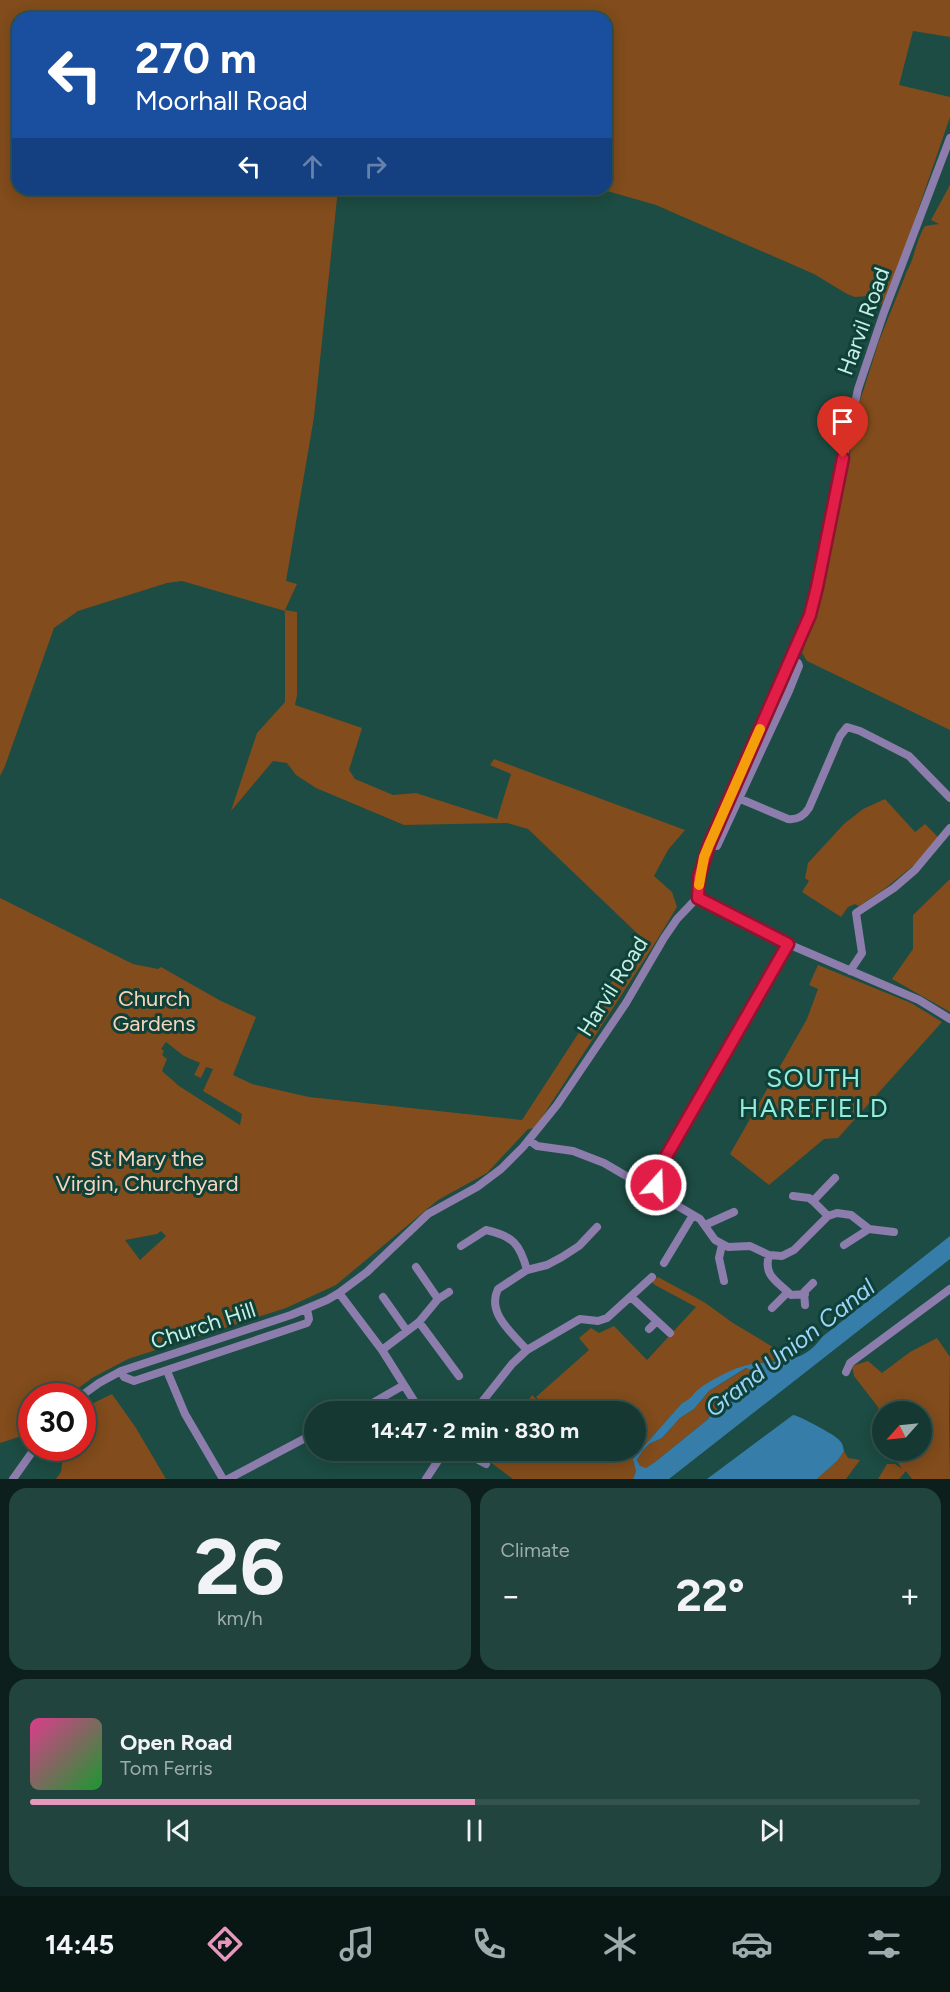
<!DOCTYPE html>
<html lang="en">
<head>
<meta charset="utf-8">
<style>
  :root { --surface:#153932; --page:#22443e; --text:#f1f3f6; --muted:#9dacac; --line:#34534d; --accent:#e797bd }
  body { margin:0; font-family:Figtree,sans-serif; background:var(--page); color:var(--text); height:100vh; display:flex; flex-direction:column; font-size:22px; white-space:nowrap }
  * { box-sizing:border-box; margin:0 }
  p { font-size:20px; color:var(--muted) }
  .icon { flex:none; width:33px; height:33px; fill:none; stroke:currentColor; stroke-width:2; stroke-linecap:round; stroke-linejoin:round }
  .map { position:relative; height:1479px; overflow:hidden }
  .panel { display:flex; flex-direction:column; gap:9px; padding:9px; background:#0c1f1c; flex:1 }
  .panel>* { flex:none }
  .guide { position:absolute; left:12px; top:12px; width:600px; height:183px; border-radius:18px; box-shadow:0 3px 15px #0003,0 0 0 2px var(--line); background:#1a4fa0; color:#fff; overflow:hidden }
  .needle { width:39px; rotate:243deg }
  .tools { position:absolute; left:872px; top:1401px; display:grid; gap:12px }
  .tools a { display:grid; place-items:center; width:60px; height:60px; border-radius:50%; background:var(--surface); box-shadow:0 3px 15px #0003,0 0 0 2px var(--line); font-size:30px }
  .speed { position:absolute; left:18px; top:1383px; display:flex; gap:12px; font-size:30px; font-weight:700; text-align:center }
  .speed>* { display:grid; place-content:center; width:78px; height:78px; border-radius:50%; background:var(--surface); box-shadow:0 3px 15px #0003,0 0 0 2px var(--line); line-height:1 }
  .speed .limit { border:9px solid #d22; background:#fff; color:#111 }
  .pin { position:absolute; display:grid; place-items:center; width:51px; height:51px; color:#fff; margin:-62px -26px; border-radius:50% 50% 50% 0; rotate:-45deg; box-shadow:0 0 6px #0007 }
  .pin .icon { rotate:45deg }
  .me { position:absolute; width:66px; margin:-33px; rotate:20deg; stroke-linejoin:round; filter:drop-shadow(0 0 4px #0008) }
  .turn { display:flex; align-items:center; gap:21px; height:126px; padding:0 24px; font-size:27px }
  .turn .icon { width:78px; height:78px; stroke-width:2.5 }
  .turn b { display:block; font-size:42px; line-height:51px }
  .lanes { display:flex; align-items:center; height:57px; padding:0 24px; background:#0003; justify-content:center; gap:30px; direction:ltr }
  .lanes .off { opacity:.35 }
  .big { font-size:45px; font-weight:700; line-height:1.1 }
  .panel .card { flex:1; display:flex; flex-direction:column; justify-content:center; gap:9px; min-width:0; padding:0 21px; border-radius:18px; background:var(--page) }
  .panel .dial { align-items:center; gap:0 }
  .dial b { font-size:78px; line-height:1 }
  .song { display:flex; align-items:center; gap:18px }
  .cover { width:72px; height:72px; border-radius:9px; background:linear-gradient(135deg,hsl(330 70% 55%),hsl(130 70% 35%)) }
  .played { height:6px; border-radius:3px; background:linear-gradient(90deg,var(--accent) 50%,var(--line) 50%) }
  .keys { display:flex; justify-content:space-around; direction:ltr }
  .heat { display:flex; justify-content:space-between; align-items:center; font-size:33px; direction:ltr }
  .panel .tiles { flex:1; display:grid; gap:9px; grid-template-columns:1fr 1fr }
  .card:last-child { grid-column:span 2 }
  .trip { position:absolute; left:304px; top:1401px; width:342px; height:60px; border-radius:30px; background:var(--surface); box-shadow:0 3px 15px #0003,0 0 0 2px var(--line); font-weight:700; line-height:60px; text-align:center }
  .dock { display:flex; height:96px; justify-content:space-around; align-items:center; background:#081714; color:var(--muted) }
  .dock .icon { width:42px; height:42px }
  .dock .current { color:var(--accent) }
  .dock b { font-size:27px; color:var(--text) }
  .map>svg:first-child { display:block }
</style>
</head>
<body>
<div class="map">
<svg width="950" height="1479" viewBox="0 0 950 1479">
  <rect width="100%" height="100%" fill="#1c4c43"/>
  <path fill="#824c1c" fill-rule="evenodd" d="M0,0H950V37L913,31L899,85L950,97V117L902,257L883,303L876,307L872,305L868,296L855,297L847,294L814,274L656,205L600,189H606V18H18V189H338L314,417L286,581L297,584L285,610L297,612V695L295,705L362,728L349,770L355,779L393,795L416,793L497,819L511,774L490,765L494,759L685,830L668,850L654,876L672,892L677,907L654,945L535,1128L528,1129L487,1173L438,1200L336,1285L286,1308L128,1359L92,1378L68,1396H32L31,1433L0,1443V898L133,964L158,969L161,967L221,1001L256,1017L233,1075L252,1084L309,1097L522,1120L641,937L528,829L507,823L404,825L316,788L296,775L287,763L273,761L231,811L257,733L285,702V611L182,581L167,583L78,611L54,628L5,766L0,776ZM166,1042L184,1056L200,1063L194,1075L201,1078L206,1067L213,1069L203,1091L242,1114L240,1125L179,1086L162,1071L167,1059L162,1055L164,1051L161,1049ZM161,1231L166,1236L140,1260L125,1240L157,1234Z
    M950,185V730L807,661L802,653L823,593L860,401L879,341L907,271C915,257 916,240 925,226L939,224L931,220Z
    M885,799L915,832L925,824L938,837L918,862L883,890L859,906L855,904L848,907L841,917L802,892L809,881L805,878L808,863L844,824L863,809Z
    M950,879V1012L892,979L913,949V915Z
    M818,965L911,1003L942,1022L838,1138L824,1139L769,1185L730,1154L807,1019L818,989L809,985Z
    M658,1277L704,1302L733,1323L793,1359L769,1361L737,1368L700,1388L691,1399L682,1403L637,1454L636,1471L633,1479H513L490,1462L497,1451L636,1450V1412L521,1411L532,1395L549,1411L536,1397L589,1350L579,1338L591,1328L599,1333L614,1326L647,1360L696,1307L655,1285L652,1282Z
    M937,1338L950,1357L949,1420L950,1479H912L906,1471L899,1479H878L887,1464H895L902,1469L891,1451L921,1450V1412H882V1437L880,1432L878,1407L854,1376L852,1366L868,1361L882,1373L910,1352Z
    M747,1368L755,1371V1375L749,1385L726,1398L707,1420L655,1462L646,1468L640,1467L637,1460L643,1450L649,1444L662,1438L680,1418L694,1409L709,1391Z
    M112,1394L136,1428L166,1479H56L61,1472L64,1448H82L83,1408Z
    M844,1451L848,1458L860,1460L846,1479H817L838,1460Z"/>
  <path fill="#367da9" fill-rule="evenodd" d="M950,1236V1259L669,1479H633L636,1471L633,1459L637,1454L682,1403C693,1398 692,1394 700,1388C711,1380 725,1373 737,1368C770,1356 799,1370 822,1337ZM746,1368L755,1371V1375L749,1385L726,1398L707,1420L655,1462L646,1468L640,1466L637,1460L643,1450L649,1444L662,1438L680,1418L694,1409L709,1391Z
    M793,1415C800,1416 831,1433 837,1438C842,1442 843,1445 844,1451L838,1460L817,1479H707Z"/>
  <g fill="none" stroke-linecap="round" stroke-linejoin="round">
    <path stroke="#8c7dac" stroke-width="8" d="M731,795L788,819C797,820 804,816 809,808L840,736L847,727L860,731L909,756L950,798
      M709,845L717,846L789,691L799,666L798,663L791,659
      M697,898L788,944L919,1000L950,1019
      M850,971L862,953L856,913L894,888L915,870L950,828
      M529,1140L537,1146L573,1151L604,1163L700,1219L715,1240L728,1247L750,1246L769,1255L782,1256L794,1250L828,1216L837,1213L851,1215L869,1229L894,1232
      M656,1174V1185L661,1197
      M635,1182L649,1178L659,1171L788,944
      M793,1196L809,1198L813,1201
      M828,1216L813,1201L835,1178
      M705,1225L734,1212
      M722,1245L719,1258L724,1281
      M844,1245L869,1229
      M461,1246L486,1230C513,1236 520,1244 527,1270
      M769,1255C763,1276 777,1281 791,1295L805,1294
      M664,1263L693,1215
      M416,1267L438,1299
      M339,1293L382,1350L421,1412
      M383,1297L407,1331
      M631,1297L670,1333
      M805,1305L804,1292L813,1283
      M772,1308L788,1292
      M419,1322L459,1376
      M649,1329L657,1321
      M382,1350L419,1322L438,1299L449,1292
      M527,1350C513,1334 486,1313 498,1289L527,1270L547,1265L562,1257L579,1246L597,1227
      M121,1371L124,1377L134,1381L307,1323L309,1319L307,1309
      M167,1371L185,1414L223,1479
      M846,1372L850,1363L950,1289
      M81,1396L99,1383L121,1371L291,1315L327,1300L339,1293L367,1272L428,1214L477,1187L501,1169L523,1147L557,1105L626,1003L664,938L677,919L697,898L699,877L709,845L810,615L817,587L858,389L884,312L950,138
      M357,1412L404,1385
      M474,1412L512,1364L527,1350L580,1319L598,1321L607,1318L652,1277
      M460,1450L486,1464
      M13,1479L35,1448
      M228,1479L315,1433
      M426,1479L445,1450"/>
  </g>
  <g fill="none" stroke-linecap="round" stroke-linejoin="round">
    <defs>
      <path id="route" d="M656,1185V1174L788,944L698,898L699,877L709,845L810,615L817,587L843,458"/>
    </defs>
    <use href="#route" stroke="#92132f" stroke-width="15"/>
    <use href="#route" stroke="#e11d48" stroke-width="10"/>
    <path stroke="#f59e0b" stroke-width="10" d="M699,885L704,857L709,845L760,729"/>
  </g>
  <g text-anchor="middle" stroke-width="6" stroke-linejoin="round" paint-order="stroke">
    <g font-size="22" fill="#c6f0e6" stroke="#0f4139">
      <text transform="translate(863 321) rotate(-70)" y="8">Harvil Road</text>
      <text transform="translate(612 986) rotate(-58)" y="8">Harvil Road</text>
      <text transform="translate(203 1325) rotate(-18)" y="8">Church Hill</text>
    </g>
    <g font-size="22" fill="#f7d5bc" stroke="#0f4139">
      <text x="154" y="1006">Church<tspan x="154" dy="25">Gardens</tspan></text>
      <text x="147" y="1166">St Mary the<tspan x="147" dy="25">Virgin, Churchyard</tspan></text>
    </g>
    <g font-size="24" font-style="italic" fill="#9ed4f9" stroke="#0f4139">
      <text transform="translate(790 1348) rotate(-38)" y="8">Grand Union Canal</text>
    </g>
    <g font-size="26" letter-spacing="1.5" fill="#94edda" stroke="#0f4139">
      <text x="814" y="1087">SOUTH<tspan x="814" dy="30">HAREFIELD</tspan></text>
    </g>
  </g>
</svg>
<div class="tools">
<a><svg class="needle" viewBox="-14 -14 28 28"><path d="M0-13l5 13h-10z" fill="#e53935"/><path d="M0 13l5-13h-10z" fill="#9dacac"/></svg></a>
</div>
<div class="speed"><div class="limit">30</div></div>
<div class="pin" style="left:843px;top:458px;background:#d93025"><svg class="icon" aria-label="arrive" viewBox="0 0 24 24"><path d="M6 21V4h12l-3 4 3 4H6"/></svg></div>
<svg class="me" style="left:656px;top:1185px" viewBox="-20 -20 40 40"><circle r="17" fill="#e11d48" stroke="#fff" stroke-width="3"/><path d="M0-11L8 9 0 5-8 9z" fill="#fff"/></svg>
<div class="trip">14:47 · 2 min · 830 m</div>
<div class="guide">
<div class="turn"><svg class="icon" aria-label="left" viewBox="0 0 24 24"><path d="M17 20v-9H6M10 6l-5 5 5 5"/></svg><div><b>270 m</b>Moorhall Road</div></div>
<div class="lanes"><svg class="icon" aria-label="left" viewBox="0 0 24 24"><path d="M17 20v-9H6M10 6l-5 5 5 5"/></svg><svg class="icon off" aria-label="ahead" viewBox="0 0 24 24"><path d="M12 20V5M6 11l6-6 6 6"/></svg><svg class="icon off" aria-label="right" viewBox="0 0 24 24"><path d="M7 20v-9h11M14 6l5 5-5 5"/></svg></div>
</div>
</div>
<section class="panel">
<div class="tiles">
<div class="card dial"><b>26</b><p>km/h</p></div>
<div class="card"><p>Climate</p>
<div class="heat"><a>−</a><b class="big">22°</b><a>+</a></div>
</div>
<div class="card">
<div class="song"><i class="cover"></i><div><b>Open Road</b><p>Tom Ferris</p></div></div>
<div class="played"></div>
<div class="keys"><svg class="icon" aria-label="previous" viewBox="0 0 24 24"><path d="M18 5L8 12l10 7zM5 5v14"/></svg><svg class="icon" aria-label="pause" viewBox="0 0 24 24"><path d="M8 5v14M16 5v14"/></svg><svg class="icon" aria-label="next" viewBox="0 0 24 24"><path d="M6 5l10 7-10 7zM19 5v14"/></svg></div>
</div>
</div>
</section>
<nav class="dock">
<b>14:45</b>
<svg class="icon current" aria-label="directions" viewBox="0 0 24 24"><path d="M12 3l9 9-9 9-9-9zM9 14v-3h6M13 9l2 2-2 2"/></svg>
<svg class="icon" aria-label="music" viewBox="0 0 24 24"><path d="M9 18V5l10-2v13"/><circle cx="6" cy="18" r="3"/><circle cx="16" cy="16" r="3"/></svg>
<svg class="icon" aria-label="phone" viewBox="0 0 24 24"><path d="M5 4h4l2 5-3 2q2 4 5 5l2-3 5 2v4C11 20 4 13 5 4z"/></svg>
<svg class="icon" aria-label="climate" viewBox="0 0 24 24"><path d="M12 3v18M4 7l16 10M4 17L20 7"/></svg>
<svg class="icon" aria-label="car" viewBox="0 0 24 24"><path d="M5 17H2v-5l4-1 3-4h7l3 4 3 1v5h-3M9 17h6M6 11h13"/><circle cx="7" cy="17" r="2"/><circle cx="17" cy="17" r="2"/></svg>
<svg class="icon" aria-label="filters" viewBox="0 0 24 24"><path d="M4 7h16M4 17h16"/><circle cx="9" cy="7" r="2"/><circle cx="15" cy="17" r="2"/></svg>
</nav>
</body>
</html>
